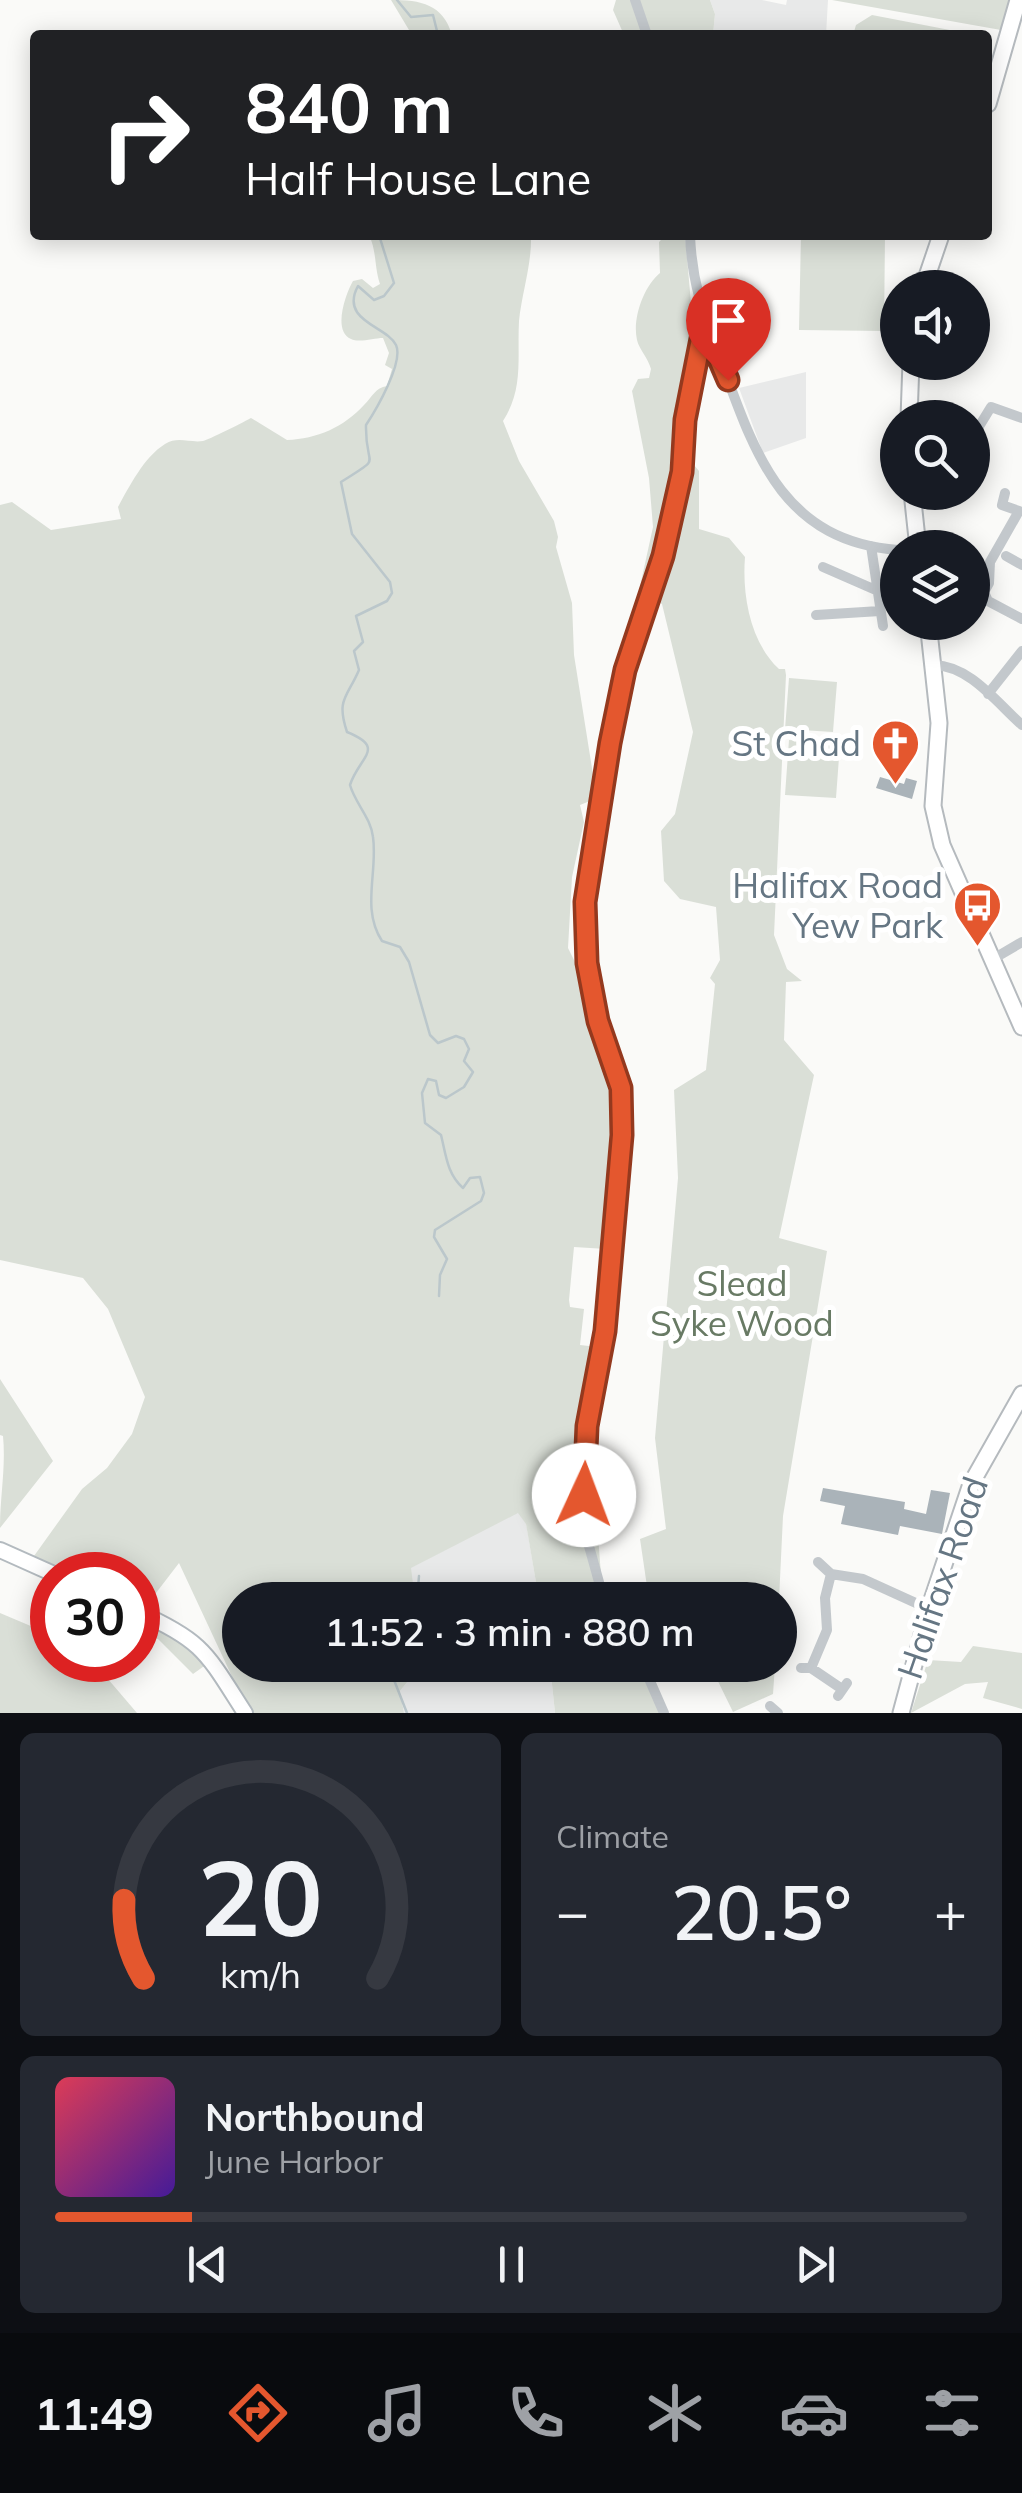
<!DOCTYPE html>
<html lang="en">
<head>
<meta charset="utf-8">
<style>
  :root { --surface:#171b24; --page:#242831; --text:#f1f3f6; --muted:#9ea1a6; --line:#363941; --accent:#e4572e }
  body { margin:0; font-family:Mulish,sans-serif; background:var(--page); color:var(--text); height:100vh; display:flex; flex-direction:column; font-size:38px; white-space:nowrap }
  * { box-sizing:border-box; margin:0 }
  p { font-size:32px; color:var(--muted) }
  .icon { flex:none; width:55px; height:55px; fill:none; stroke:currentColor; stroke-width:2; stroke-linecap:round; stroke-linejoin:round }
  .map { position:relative; height:1713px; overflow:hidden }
  .sheet { display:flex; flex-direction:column; gap:20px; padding:20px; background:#0d0f14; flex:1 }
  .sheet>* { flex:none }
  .guide { position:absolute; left:30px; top:30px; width:962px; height:210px; border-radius:10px; box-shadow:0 5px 25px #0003; background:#202124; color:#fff; overflow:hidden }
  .tools { position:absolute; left:880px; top:270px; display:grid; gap:20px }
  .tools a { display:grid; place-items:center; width:110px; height:110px; border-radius:50%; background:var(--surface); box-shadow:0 5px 25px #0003; font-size:50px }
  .speed { position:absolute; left:30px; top:1552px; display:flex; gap:20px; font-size:50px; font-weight:700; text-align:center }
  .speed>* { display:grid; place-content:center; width:130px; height:130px; border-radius:50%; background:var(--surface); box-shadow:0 5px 25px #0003; line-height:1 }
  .speed .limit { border:15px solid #d22; background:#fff; color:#111 }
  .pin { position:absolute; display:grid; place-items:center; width:85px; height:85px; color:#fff; margin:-102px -42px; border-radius:50% 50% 50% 0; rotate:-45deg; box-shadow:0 0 10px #0007 }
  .pin .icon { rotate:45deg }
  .me { position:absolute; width:110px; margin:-55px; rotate:2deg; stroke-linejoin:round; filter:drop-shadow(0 0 8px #0008) }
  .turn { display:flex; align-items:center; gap:35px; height:210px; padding:0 50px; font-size:45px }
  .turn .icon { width:130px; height:130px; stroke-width:2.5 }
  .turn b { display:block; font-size:70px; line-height:85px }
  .big { font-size:75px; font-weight:600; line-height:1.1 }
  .sheet .widget { flex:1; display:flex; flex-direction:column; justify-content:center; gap:15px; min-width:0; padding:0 35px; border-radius:15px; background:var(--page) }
  .sheet .dial { align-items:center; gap:0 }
  .dial svg { height:260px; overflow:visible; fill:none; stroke:var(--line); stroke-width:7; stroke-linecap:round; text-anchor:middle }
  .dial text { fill:var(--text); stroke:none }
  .song { display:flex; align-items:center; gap:30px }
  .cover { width:120px; height:120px; border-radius:15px; background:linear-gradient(135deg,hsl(350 70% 55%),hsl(260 70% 35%)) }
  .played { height:10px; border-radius:5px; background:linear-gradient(90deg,var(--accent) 15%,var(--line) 15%) }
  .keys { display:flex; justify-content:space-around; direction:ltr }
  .heat { display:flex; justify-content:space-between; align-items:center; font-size:55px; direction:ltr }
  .sheet .tiles { flex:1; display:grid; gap:20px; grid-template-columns:1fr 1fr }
  .widget:last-child { grid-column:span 2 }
  .trip { position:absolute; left:222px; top:1582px; width:575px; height:100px; border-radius:50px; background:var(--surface); box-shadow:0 5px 25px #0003; font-weight:600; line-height:100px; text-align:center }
  .dock { display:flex; height:160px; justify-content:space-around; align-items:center; background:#090b0e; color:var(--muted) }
  .dock .icon { width:70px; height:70px }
  .dock .current { color:var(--accent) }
  .dock b { font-size:45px; color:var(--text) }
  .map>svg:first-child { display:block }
</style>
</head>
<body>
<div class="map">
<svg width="1022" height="1713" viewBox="0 0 1022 1713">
  <rect width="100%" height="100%" fill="#fafaf8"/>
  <path fill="#e8e9e9" d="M710,0H762L786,5L787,0H828L826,35H713L715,14Z
    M806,372V438L763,453L739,388Z
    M518,1512L526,1523L539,1600H415L410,1568Z
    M421,1665H550L555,1713H404L400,1691Z"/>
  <path fill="#dadfd7" d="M391,0C421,0 443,4 452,35H412Z
    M616,0H710L715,14L713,35H624L613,10Z
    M832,0H1009L1001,30Z
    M872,15L955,31L954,35H853L856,25Z
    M369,235H531C532,264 522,292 519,321C517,358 524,388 503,421L519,461L554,521L558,537L556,547L572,603L574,655L595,787V799L580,805L584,822L572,877L568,948L584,980L597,1039L614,1081L618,1124L606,1249L574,1247L569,1300L570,1307L584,1309L580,1345L598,1347C593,1388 568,1445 580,1486C583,1499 592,1510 595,1523C602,1548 597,1575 608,1600H539L526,1524L518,1513L411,1568L415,1600H240V1665H421L400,1691L404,1713H249L179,1563L146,1606L138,1602V1575H77L34,1556L82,1489L107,1468L132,1434L145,1397L108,1309L83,1278L0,1260V505L12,502L51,530L121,519L118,507C129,487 144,457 165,444C178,436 189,443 203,441C206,441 248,420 251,418L287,440C317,439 344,427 364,405C373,396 375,388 387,386L392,369L385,365L389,353L383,338C374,338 359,343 351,339C332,331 346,293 353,281L362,279L373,288L380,284C374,266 377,252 369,235Z
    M666,235H685L696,360L704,364L689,459L699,471V529L729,538L745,557C742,595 750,642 779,669H785L786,675L774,935L787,969L802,981L786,982L784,1040L814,1075L779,1238L827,1251L783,1516L779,1600H649L640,1539L666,1529L655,1438L678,1178L674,1090L706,1070L715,984L710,978L720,960L716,907L680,899L664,881L661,831L675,814L693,732L662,604L639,591L653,527L649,478L632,391L638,379L649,378L651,369C648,358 639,349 637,340C632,318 644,286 660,273L659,242Z
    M801,235H885L884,331L799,330Z
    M789,678L837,682L833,732L785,729Z
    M789,740L840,744L836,798L785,795Z
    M0,1379L53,1461L0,1528C0,1496 6,1467 3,1436L0,1435Z
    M0,1613L52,1635V1660H88L96,1665L137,1713H0Z
    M142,1619L184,1638L207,1664L193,1674L158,1639L138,1633V1620Z
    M973,1646L1022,1653V1709L983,1698L988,1682L965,1684L911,1713L928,1660L961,1662Z
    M550,1665H637L661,1713H555Z
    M710,1665H775L773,1694L733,1712Z"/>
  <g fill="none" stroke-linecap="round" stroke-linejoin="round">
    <path stroke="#bbc7cb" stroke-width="2.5" d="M397,0L411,17L433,15L438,35
      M379,235L394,283L384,296L374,300L358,286C339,321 387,326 396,345C404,362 376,410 366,425C365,471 385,454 341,482L352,534L390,582L392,593L387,601L356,616L363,642L354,651L359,670C347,698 336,699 347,732C387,748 359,757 350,785C355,803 371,818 373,837C378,872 361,909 382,941L400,947L409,962L430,1035L438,1043L456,1036L464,1039L469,1049L464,1061L473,1072L464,1087L446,1098L439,1095L436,1081L428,1079L422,1093L425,1123L441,1135C446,1155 447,1174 463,1188L470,1178L480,1177L484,1193L481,1201L435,1230L434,1237L447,1259L440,1275L439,1296
      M417,1600L419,1576
      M401,1665L394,1680L407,1713"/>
  </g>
  <path fill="#aab3b9" d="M880,777L904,784L906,778L917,781L912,799L876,788Z
    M823,1488L905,1502L904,1509L926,1514L931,1490L950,1493L942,1534L900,1526L898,1535L841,1524L845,1506L820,1501Z"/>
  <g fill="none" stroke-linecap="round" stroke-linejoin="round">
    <defs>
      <path id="secondary" d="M0,1550L56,1575
        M138,1612C204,1641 207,1654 245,1713"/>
      <path id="primary" d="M988,104L1018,0
        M923,288L941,235
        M909,418L911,362
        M912,492L918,548
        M928,622L939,723L933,806L942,845L1022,1027
        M901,1713L929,1609L971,1484L1022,1394"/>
    </defs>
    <use href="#secondary" stroke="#b3babf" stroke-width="18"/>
    <use href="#primary" stroke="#b5babe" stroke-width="19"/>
    <path stroke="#c3c8cc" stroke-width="10" d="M635,0L647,35
      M690,235C692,288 706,320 724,369C757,460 786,541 898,550
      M972,438L991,407L1022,418
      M1005,493L1002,505L1019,511L990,562L989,583L984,592L988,601L1022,619
      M871,546L883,626
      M1006,556L1022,565
      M823,567L878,591
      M816,615L880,611
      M934,665C970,666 996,702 1022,725
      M988,694L1022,651
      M993,959L1022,942
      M818,1562L831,1574L863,1579L929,1609
      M604,1600L587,1539L582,1486L587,1427L605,1331L622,1135L621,1088L598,1021L587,963L585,902L610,743L625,669L663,556L681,472L685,420L704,324
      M643,1665L664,1713
      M801,1668H811L842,1689
      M811,1668L827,1630L825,1598L831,1574
      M838,1696L847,1683
      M770,1706L778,1713"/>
    <use href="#secondary" stroke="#fff" stroke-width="14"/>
    <use href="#primary" stroke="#fff" stroke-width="15"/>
  </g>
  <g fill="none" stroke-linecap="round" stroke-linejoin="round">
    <defs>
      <path id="route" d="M584,1495L587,1426L605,1331L622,1135L621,1088L598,1021L587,963L585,902L610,743L625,670L663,556L682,472L685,420L704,324L728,380"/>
    </defs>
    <use href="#route" stroke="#94391e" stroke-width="25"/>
    <use href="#route" stroke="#e4572e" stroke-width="18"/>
  </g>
  <defs>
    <symbol id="church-pin" viewBox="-11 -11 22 30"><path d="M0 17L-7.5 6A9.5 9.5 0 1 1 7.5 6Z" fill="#e4572e" stroke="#fff"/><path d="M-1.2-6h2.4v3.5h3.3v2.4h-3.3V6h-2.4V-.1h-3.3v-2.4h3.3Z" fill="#fff"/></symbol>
    <symbol id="bus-pin" viewBox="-11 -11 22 30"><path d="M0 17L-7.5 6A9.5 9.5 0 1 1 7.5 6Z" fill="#e4572e" stroke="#fff"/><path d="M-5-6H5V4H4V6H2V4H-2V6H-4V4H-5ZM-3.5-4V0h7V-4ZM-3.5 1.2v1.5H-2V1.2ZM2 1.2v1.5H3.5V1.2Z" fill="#fff"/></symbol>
  </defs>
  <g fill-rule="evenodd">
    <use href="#church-pin" x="868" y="716" width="55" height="75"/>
    <use href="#bus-pin" x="950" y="878" width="55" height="75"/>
  </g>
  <g text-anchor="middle" stroke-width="10" stroke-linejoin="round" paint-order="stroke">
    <g font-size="35" fill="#657683" stroke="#fff" text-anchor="end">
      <text x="861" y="756">St Chad</text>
      <text x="943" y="898">Halifax Road<tspan x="943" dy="40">Yew Park</tspan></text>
    </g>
    <g font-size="35" fill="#687a64" stroke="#fff">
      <text x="742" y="1296">Slead<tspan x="742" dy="40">Syke Wood</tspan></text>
    </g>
    <g font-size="35" fill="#657683" stroke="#fff">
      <text transform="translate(943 1578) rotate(-71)" y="12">Halifax Road</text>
    </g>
  </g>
</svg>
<div class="tools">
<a><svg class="icon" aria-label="sound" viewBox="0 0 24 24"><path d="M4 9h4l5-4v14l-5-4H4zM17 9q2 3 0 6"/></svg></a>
<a><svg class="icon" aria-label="search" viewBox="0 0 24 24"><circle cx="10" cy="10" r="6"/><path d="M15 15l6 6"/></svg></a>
<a><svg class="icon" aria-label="layers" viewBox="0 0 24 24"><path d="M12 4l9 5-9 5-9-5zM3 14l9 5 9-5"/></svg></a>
</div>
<div class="speed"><div class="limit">30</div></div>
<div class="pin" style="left:728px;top:380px;background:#d93025"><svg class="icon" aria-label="arrive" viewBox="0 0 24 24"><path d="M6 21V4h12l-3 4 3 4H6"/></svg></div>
<svg class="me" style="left:584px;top:1495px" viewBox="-20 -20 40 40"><circle r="19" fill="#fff"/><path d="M0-13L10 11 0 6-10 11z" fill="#e4572e"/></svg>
<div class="trip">11:52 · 3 min · 880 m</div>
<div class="guide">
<div class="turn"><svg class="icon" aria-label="right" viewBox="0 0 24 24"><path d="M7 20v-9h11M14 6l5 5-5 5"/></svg><div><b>840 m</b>Half House Lane</div></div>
</div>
</div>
<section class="sheet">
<div class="tiles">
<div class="widget dial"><svg viewBox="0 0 100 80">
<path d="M14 69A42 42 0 1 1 86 69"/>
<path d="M14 69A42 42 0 0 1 8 45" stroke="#e4572e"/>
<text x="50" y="56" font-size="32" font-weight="700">20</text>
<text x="50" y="72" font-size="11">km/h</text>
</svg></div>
<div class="widget"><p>Climate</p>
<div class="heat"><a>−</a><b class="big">20.5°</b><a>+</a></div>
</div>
<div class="widget">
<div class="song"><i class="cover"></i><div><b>Northbound</b><p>June Harbor</p></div></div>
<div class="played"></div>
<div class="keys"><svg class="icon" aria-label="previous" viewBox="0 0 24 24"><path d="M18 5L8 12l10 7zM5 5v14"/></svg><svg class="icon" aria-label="pause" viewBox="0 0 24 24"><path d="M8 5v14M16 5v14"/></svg><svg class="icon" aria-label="next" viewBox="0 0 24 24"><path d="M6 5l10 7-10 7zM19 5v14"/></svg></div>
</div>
</div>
</section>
<nav class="dock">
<b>11:49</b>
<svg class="icon current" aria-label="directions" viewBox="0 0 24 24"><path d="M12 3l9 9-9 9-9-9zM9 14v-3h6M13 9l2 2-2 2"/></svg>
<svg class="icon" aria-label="music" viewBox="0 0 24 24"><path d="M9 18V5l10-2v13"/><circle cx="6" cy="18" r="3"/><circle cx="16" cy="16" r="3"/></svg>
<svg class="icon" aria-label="phone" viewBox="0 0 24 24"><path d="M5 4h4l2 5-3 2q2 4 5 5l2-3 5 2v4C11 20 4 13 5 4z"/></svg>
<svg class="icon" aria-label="climate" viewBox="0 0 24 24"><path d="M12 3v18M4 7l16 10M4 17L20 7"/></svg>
<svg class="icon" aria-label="car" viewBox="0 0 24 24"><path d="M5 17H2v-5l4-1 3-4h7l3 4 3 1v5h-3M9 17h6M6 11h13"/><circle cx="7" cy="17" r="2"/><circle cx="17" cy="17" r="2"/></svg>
<svg class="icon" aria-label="filters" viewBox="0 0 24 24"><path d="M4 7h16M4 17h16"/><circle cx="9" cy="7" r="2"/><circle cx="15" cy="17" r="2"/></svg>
</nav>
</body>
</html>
